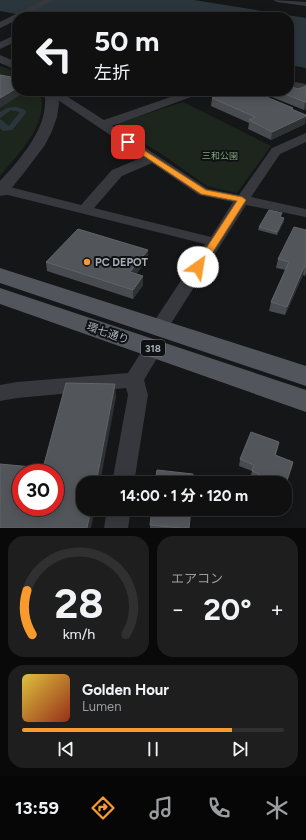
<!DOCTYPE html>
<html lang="ja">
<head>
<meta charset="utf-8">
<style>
  :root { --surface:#101011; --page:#1e1e1f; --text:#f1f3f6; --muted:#9c9d9f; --line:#303031; --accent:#f99a2c }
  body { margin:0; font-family:Figtree,"Noto Sans JP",sans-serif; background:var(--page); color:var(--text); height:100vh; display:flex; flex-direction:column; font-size:15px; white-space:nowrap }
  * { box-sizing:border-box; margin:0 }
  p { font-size:13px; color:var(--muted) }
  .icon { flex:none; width:22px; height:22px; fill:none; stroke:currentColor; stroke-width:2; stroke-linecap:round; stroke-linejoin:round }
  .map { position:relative; height:528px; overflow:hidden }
  .sheet { display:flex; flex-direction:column; gap:8px; padding:8px; background:#090909; flex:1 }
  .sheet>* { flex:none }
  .top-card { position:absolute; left:12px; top:12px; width:282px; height:84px; border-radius:16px; box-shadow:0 2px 10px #0003,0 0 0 1px var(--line); background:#101011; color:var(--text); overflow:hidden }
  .speed { position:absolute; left:12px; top:464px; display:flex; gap:8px; font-size:20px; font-weight:700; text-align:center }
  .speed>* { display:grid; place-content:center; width:52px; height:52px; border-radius:50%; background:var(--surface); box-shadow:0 2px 10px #0003,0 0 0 1px var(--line); line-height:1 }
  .speed .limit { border:6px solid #d22; background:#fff; color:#111 }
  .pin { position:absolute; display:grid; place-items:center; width:34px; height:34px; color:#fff; margin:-17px; border-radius:8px; box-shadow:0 2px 6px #0006 }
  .me { position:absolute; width:44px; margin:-22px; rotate:32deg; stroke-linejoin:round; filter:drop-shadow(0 0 3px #0008) }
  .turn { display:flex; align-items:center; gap:14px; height:84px; padding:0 16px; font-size:18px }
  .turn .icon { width:52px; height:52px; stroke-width:2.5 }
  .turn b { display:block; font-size:28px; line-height:34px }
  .big { font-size:30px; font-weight:700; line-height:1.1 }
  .sheet .card { flex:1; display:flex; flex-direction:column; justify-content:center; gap:6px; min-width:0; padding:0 14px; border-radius:16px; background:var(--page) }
  .sheet .dial { align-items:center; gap:0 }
  .dial svg { height:104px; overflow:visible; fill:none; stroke:var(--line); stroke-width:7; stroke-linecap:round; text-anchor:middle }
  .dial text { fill:var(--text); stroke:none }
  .song { display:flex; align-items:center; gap:12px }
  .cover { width:48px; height:48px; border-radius:6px; background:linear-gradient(135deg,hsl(50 70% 55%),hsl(10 70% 35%)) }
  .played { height:4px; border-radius:2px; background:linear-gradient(90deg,var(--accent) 80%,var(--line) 80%) }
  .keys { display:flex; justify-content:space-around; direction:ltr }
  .heat { display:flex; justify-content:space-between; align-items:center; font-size:22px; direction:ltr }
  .sheet .tiles { flex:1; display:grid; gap:8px; grid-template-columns:1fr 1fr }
  .card:last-child { grid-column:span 2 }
  .trip { position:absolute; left:76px; top:476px; width:216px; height:40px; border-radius:16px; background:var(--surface); box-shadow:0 2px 10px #0003,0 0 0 1px var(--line); font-weight:700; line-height:40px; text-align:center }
  .dock { display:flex; height:64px; justify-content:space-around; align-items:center; background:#060607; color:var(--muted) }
  .dock .icon { width:28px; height:28px }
  .dock .selected { color:var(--accent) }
  .dock b { font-size:18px; color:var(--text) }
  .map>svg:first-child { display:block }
</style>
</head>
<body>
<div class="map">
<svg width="306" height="528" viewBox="0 0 306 528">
  <rect width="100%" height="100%" fill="#151617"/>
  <path fill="#1d261d" d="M0,66L17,72V91H40C50,124 19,153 0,176Z
    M183,102L271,146L237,193L207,186L160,153L117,127L119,123Z"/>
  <path fill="#2b363c" d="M0,0H194L306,18V68L289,65V17H32L0,11Z
    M16,107L25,110L26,113L12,130L3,131L0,128V119L9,126L20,112L11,110L0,118V112L7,108Z"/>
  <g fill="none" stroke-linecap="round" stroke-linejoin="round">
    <path fill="#36383d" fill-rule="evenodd" d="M44,0H54L22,17H17V20L0,28V22Z
      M273,0L306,2V6L277,2Z
      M17,34V41L0,49V42Z
      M289,81L306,84V90L289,87Z
      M55,91L60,92L104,120L188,91H203L202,93L112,126L208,189L239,195L272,148L306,133V142L280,154L251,197L306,209V217L246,205L165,333L159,334L153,333L150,328L153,323L205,244L0,193V185H2L81,205L112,170L143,157L52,96L51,94ZM152,163L199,195L233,202L211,237L94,208L122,176Z
      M154,341L161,343L163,348L144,380L148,395L134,483H112L128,395L126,388L17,398L0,401V385L17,382L128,373L147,343Z
      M107,509H131L128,528H104Z"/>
    <path fill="#36383d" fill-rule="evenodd" d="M0,55L17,62V70L0,63Z
      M43,91H57L59,103L57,117L52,131L45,145L23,174L6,195L0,196V181C18,162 45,131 45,103C46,99 44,95 43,91Z"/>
    <path fill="#52555c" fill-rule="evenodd" d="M0,268L306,366V386L0,283Z
      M0,288L306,390V412L0,304Z"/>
  </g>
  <path fill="#484b4f" d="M306,86V109L304,110L257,91H289L298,89Z
    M217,91H252L306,115L305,124L271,140L248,129L249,123L211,106L212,98L216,96Z
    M282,216L281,217L284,218V221L277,235L258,230L259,227Z
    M306,230V273L305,276L303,275L285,315L269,311L271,302L286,270L276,268L278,259Z
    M148,258L136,274L143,276V285L133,299L47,271L46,262Z
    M279,442L276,455L293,462L292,468L285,483H256L257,480L250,478L252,471L239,466L240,459Z
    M150,525L189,528H150Z"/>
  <path fill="#2f3234" d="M17,88V91H23V93L0,108V98Z
    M305,102H306V109L304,110Z
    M306,116L305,124L271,140L272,132Z
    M284,218V221L277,235V232Z
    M148,250V258L131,281L130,272Z
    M304,267L303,275L285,315L287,307Z
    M143,276V285L133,299V290Z
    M115,384L116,397L100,483H96Z
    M279,442L278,449L273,461L275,455Z
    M293,462L292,468L285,488V486Z
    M91,509H95L91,528H87Z"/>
  <path fill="#52565a" stroke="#606469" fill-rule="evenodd" d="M0,75L11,77L17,81V88L0,98Z
    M289,86L298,89L306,86V102H305L277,91H289Z
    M223,91H252L293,108L291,109L306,115V116L272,132L249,120L255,117L212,98L226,92Z
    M269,210L282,213L280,217L284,218L277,232L259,227Z
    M294,227L306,230V267H304L287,307L271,302L289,262L278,259Z
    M78,229L148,250L130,272L143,276L133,290L46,262Z
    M66,383L115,384L96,483H83V509H91L87,528H0V464L43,468ZM21,473H55V507H21Z
    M251,432L279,442L275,455L293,462L285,486V483H260L256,482L259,474L252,471L254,465L240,459Z
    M157,470L193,474L192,483H155Z
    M152,509H191L189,528H181L150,525Z"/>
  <path fill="#f99a2c" stroke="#a2641d" d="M128,140L206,190L242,197L246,200L202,269L198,270L194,267L237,201L201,194L126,144V141Z"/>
  <circle fill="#f99a2c" stroke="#101112" stroke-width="1.5" cx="87" cy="262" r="4"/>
  <g text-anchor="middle" stroke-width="4" stroke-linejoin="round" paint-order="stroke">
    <g font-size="9" fill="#7fa47d" stroke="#101112">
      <text x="220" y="159">三和公園</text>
    </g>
    <rect fill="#101112" stroke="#7a7f86" stroke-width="1" x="141" y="340" width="24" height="16" rx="3"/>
    <g font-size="10" font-weight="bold" fill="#a7aeb8">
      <text x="153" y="352">318</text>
    </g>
    <g font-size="11" font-weight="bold" fill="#a7aeb8" stroke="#101112" text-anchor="start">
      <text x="95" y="266">PC DEPOT</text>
    </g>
    <g font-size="11" fill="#a7aeb8" stroke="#101112">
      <text transform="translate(108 333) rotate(19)" y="4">環七通り</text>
    </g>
  </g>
</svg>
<div class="speed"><div class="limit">30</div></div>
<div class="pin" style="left:128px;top:142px;background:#d93025"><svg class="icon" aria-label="arrive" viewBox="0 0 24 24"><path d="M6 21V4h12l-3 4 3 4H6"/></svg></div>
<svg class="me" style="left:198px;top:267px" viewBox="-20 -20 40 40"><circle r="19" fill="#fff"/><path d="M0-13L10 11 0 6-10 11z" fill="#f99a2c"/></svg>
<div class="trip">14:00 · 1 分 · 120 m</div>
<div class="top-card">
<div class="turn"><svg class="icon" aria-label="left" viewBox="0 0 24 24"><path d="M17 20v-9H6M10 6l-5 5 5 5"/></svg><div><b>50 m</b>左折</div></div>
</div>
</div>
<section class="sheet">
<div class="tiles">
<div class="card dial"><svg viewBox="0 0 100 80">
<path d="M14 69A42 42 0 1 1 86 69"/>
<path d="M14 69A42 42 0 0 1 10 35" stroke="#f99a2c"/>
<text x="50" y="56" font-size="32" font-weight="700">28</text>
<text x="50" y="72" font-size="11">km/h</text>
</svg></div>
<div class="card"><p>エアコン</p>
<div class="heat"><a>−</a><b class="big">20°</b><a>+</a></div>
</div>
<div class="card">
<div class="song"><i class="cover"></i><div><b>Golden Hour</b><p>Lumen</p></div></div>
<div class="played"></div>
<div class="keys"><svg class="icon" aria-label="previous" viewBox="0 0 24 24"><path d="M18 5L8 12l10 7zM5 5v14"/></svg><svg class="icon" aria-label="pause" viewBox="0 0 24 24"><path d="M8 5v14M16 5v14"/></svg><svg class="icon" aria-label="next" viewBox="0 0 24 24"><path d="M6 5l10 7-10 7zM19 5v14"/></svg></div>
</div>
</div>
</section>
<nav class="dock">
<b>13:59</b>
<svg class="icon selected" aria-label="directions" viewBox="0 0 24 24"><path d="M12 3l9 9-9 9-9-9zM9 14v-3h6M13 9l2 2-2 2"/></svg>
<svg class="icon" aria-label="music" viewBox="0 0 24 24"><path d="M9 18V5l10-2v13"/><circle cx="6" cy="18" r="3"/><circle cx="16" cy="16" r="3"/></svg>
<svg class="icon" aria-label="phone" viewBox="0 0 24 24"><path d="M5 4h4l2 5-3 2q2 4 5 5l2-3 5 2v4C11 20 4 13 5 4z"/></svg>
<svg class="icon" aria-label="climate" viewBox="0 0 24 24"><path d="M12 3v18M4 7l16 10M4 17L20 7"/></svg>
</nav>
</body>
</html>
